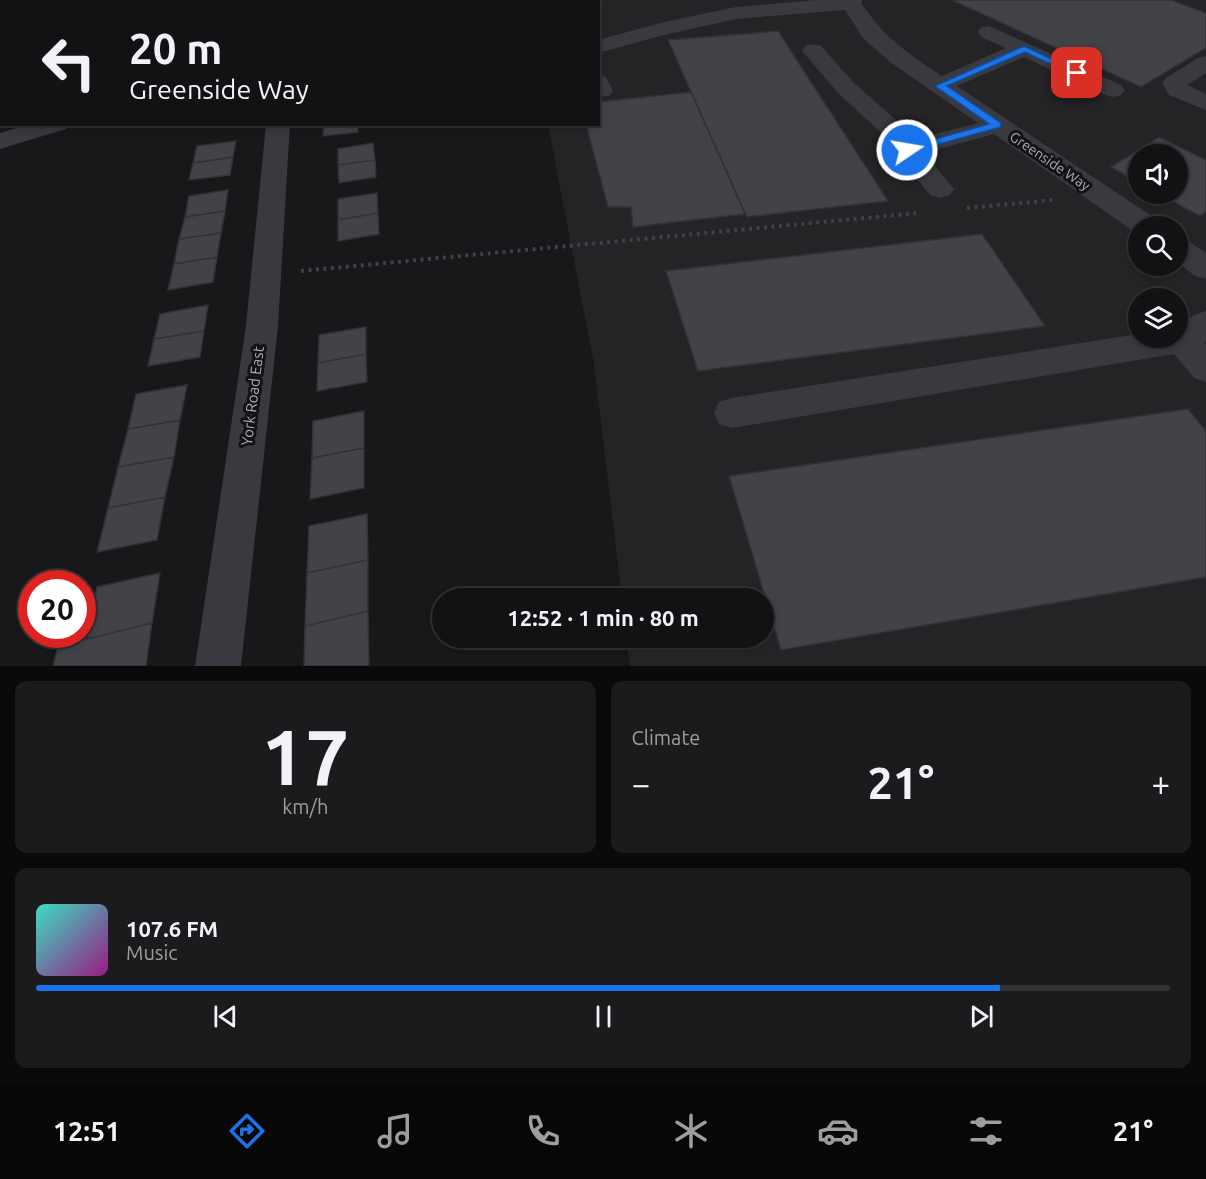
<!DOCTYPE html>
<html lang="en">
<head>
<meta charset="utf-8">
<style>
  :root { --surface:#121214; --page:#1b1b1d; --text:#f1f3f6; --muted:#9c9ea0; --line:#313234; --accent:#1a73e8 }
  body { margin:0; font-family:Ubuntu,sans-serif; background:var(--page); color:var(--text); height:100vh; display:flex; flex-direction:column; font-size:22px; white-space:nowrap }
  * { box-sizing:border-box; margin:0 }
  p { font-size:20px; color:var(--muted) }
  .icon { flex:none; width:33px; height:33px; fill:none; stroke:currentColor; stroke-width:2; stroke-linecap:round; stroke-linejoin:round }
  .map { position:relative; height:666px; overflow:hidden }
  .sheet { display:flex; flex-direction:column; gap:15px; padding:15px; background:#0a0a0b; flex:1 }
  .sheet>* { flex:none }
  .hud { position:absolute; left:0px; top:0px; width:600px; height:126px; box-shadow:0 3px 9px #0003,0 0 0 2px var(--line); background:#121214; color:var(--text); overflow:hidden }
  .buttons { position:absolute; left:1128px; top:144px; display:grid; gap:12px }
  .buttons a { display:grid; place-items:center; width:60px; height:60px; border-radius:50%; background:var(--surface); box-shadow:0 3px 9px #0003,0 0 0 2px var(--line); font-size:30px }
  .speed { position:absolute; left:18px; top:570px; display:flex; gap:12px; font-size:30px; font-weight:700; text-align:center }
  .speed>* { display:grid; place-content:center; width:78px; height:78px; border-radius:50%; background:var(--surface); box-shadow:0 3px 9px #0003,0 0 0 2px var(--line); line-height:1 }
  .speed .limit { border:9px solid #d22; background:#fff; color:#111 }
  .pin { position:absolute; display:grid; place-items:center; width:51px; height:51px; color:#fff; margin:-26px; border-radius:12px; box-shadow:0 3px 9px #0006 }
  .me { position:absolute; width:66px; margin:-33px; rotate:78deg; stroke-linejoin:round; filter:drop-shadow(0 0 4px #0008) }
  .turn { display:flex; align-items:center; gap:21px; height:126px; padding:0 30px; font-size:27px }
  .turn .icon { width:78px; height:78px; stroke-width:2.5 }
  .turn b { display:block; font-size:42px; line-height:51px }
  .big { font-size:45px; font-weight:600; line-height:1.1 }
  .sheet .widget { flex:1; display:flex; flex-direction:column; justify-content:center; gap:9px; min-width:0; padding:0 21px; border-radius:12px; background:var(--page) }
  .sheet .dial { align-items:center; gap:0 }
  .dial b { font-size:78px; line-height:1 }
  .song { display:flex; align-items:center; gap:18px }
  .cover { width:72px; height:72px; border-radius:9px; background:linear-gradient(135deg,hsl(170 70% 55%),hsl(310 70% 35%)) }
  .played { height:6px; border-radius:3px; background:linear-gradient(90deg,var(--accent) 85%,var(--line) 85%) }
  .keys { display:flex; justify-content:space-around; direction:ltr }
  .heat { display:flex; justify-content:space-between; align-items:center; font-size:33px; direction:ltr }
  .sheet .tiles { flex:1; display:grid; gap:15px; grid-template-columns:1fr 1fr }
  .widget:last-child { grid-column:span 2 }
  .trip { position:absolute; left:432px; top:588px; width:342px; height:60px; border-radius:30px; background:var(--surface); box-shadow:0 3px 9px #0003,0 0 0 2px var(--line); font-weight:600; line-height:60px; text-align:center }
  .dock { display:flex; height:96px; justify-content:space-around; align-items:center; background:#070708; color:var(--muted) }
  .dock .icon { width:42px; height:42px }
  .dock .on { color:var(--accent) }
  .dock b { font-size:27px; color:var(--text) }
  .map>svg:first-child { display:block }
</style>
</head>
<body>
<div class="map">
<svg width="1206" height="666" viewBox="0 0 1206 666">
  <rect width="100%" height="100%" fill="#18181a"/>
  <path fill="#242427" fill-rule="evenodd" d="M525,0H1206V666H630L626,638H764V598H622L594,364L548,125L598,124V2ZM1138,154H1178V194H1138ZM1138,226H1178V266H1138ZM1138,298H1178V338H1138Z"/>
  <path fill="#424347" stroke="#323236" stroke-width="1.5" d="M957,0H1171L1206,13V48L1141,87L954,1Z
    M778,31L888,201L747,217L668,40Z
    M691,92L745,214L633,227L631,207H608L586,124H598V102Z
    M324,124H358V132L323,136Z
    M1159,137L1206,160V211L1200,216L1159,194H1178V154H1138V182L1111,167Z
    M236,141L233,157L193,163L197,146Z
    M373,143L375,160L338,165V149Z
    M233,157L230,175L189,180L193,163Z
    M375,160L376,177L339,183L338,165Z
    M228,190L225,211L185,217L189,196Z
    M377,193L378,213L338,220V199Z
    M225,211L221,233L179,239L185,217Z
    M378,213L379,234L338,241V220Z
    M221,233L217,257L174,264L179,239Z
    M982,234L1045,326L698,371L666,271Z
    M217,257L213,282L168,290L174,264Z
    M208,305L204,331L154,339L160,314Z
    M366,327V354L318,363L319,335Z
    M204,331L200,357L148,366L154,339Z
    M366,354L367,382L317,391L318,363Z
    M187,385L180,420L128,429L136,394Z
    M1188,409L1206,431V577L781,650L729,476Z
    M364,411V448L312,458L313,421Z
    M180,420L174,457L118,467L128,429Z
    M364,448V488L310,499L312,458Z
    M174,457L165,497L108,508L118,467Z
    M165,497L157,540L97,552L108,508Z
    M367,514L368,560L307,573L309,526Z
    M368,560V611L305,626L307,573Z
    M160,573L152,623L87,639L97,587Z
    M368,611L369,666H304L305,626Z
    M152,623L146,666H53L58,646Z"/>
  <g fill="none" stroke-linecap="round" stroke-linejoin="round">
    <path stroke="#3f4146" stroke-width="4" stroke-dasharray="3 4.5" stroke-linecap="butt" d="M967,208L1053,200
      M301,271L918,213"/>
    <path fill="#393a3f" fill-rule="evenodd" d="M816,0H862L861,3C885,38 907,53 942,76L1006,48L981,37L978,32L981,27L989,26L1121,85L1125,90L1121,95L1113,97L1105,95L1024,57L957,86L1156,219L1160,226H1138V234L1136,233L994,134L924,153L954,189L950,195L940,198L930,195L877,129L838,93L802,51L805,46L813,44L821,46L854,83L895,119L913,140L978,123L890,62L863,38L845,10L736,19L668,34L598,53V40L664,22L736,7Z
      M1206,56V73L1187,85L1206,94V110L1169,95L1162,83L1166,78L1198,58Z
      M598,75L606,77L613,91L609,96L598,97Z
      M29,124H69L66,129L0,149V133Z
      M266,124H290L278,326L241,666H195L246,326Z
      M1178,238L1188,241L1206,253V279L1195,276L1178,263Z
      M1206,311V341L1204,342L1206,345V382L1194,378L1174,354L732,428L719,424L714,413L719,402L732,398L1138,334V338H1178V326L1194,315Z"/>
  </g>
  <path fill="#1a73e8" stroke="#114b97" stroke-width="1.5" d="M1024,46L1082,73L1074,75L1025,52L947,86L1001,123V127L911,152H903V148L989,124L935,86Z"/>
  <g text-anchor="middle" stroke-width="6" stroke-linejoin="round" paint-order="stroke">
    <g font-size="14" fill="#abafb9" stroke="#131315">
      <text transform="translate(1050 161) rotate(34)" y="5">Greenside Way</text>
    </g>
    <g font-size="15" fill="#abafb9" stroke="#131315">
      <text transform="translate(253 396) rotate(-83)" y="5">York Road East</text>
    </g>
  </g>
</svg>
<div class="buttons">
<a><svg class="icon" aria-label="sound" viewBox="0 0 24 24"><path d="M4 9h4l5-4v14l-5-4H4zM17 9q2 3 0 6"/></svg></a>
<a><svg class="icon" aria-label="search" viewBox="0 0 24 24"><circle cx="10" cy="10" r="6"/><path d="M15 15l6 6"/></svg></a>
<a><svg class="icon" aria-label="layers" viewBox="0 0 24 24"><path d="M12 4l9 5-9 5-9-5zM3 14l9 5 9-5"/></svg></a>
</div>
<div class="speed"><div class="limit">20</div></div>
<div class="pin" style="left:1077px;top:73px;background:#d93025"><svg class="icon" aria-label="arrive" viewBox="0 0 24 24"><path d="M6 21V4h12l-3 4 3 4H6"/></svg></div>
<svg class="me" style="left:907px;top:150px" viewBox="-20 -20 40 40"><circle r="17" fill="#1a73e8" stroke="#fff" stroke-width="3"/><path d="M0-11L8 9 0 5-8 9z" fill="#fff"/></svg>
<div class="trip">12:52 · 1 min · 80 m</div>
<div class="hud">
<div class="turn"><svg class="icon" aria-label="left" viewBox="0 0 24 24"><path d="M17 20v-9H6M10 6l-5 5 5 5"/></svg><div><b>20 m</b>Greenside Way</div></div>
</div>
</div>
<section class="sheet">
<div class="tiles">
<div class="widget dial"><b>17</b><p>km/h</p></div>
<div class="widget"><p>Climate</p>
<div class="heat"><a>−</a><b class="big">21°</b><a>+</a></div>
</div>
<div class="widget">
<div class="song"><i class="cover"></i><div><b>107.6 FM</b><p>Music</p></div></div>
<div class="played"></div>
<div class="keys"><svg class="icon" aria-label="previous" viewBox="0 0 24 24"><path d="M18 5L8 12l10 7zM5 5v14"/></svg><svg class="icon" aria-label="pause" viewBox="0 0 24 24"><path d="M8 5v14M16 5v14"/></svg><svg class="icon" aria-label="next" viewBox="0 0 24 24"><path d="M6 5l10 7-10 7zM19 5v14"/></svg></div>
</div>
</div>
</section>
<nav class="dock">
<b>12:51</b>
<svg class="icon on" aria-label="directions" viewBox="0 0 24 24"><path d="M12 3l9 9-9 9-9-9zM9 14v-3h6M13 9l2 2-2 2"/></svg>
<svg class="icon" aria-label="music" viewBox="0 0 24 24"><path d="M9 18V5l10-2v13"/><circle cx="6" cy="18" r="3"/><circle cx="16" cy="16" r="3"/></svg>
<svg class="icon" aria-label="phone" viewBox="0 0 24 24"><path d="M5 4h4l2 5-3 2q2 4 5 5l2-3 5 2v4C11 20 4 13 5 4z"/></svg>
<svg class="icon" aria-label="climate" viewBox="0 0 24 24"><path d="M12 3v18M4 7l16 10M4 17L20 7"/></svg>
<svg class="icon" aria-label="car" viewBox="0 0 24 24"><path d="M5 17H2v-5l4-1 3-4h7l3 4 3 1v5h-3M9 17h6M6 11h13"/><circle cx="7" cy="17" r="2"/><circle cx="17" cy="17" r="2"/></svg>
<svg class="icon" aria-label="filters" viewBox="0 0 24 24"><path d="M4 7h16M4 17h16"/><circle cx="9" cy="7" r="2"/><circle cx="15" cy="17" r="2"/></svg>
<b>21°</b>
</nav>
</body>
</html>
